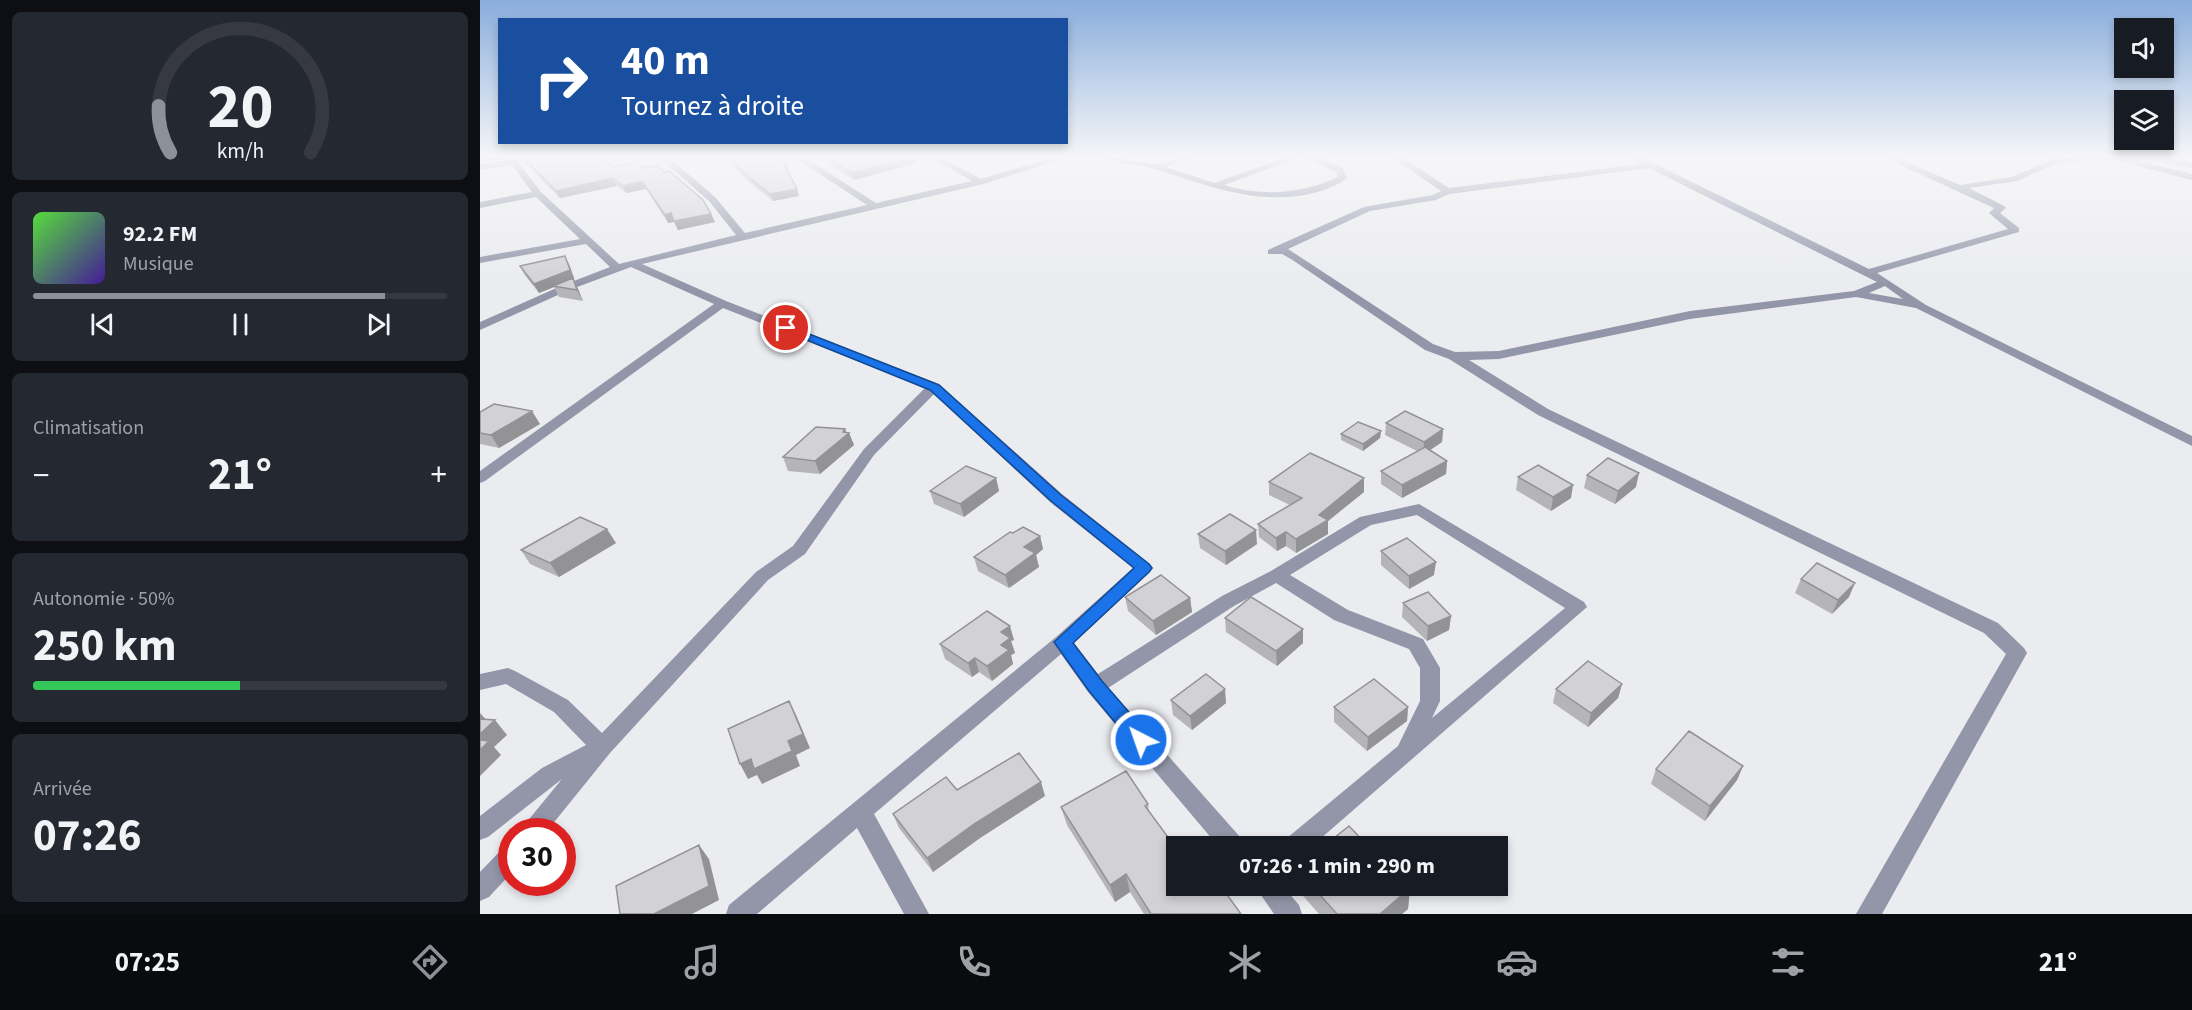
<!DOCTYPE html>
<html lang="fr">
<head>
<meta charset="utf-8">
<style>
  :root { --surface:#171b24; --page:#242831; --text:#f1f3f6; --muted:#9ea1a6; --line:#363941; --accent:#8c9099 }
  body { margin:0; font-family:"Source Sans 3",sans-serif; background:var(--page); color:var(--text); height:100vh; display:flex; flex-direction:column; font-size:22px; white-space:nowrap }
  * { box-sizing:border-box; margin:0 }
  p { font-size:20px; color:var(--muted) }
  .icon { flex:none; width:33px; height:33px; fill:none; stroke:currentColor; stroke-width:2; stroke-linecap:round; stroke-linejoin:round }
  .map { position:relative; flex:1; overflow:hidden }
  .sheet { display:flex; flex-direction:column; gap:12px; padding:12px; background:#0d0f14; width:480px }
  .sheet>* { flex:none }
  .hud { position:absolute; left:18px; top:18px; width:570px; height:126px; border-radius:0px; box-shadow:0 3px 9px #0003; background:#1a4fa0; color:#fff; overflow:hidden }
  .fabs { position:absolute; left:1634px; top:18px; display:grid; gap:12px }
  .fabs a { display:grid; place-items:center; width:60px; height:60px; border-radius:0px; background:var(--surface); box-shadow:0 3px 9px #0003; font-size:30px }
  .speed { position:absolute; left:18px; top:818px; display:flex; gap:12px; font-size:30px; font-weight:700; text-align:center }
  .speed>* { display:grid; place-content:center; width:78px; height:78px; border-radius:50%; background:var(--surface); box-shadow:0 3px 9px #0003; line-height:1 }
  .speed .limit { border:9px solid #d22; background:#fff; color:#111 }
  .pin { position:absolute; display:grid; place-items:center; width:51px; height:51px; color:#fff; margin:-26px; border:3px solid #fff; border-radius:50%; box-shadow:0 2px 6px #0007 }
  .me { position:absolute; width:66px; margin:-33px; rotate:319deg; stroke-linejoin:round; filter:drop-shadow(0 0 4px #0008) }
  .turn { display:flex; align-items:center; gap:21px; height:126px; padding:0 24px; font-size:27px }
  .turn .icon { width:78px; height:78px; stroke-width:2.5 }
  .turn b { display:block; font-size:42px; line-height:51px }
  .big { font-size:45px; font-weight:700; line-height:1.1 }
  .sheet .widget { flex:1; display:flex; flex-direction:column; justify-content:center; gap:9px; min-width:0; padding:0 21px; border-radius:9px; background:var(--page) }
  .sheet .dial { align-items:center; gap:0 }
  .dial svg { height:156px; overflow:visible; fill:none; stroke:var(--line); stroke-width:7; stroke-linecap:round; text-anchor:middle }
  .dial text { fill:var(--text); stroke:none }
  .song { display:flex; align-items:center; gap:18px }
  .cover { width:72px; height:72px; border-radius:9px; background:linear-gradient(135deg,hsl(110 70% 55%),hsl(260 70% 35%)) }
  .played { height:6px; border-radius:3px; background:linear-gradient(90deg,var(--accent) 85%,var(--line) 85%) }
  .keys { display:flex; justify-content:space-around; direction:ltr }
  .heat { display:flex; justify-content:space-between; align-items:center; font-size:33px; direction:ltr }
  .charge { height:9px; border-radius:4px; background:linear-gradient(90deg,#34c759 50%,var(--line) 0) }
  .trip { position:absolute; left:686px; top:836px; width:342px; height:60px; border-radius:0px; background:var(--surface); box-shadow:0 3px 9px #0003; font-weight:700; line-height:60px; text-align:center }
  .tabs { display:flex; height:96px; justify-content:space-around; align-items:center; background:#090b0e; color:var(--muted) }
  .tabs .icon { width:42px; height:42px }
  .tabs .active { color:var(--accent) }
  .tabs b { font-size:27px; color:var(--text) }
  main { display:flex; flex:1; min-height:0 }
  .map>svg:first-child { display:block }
</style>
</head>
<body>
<main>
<section class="sheet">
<div class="widget dial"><svg viewBox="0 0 100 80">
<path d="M14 69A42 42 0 1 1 86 69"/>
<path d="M14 69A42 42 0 0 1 8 45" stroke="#8c9099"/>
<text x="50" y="56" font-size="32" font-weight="700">20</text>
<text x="50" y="72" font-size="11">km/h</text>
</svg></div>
<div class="widget">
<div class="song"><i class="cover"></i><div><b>92.2 FM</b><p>Musique</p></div></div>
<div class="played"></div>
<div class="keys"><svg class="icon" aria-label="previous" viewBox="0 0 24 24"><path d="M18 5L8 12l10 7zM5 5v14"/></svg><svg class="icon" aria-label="pause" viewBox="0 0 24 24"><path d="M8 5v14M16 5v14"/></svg><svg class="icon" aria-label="next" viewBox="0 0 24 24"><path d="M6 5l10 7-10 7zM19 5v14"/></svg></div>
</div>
<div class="widget"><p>Climatisation</p>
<div class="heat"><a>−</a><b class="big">21°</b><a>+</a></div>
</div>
<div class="widget"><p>Autonomie · 50%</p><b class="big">250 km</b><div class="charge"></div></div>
<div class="widget"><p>Arrivée</p><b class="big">07:26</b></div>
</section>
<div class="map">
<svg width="1712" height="914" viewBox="0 0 1712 914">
  <rect width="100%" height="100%" fill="#ebecf0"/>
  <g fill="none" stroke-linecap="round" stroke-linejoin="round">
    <path fill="#9296a8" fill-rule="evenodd" d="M46,157H67L39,163L61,192L139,264L256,235L229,201L179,157H188L235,197L265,233L387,205L314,157H324L396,203L492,181L450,157H461L501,179L575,157H589L503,184L162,264L246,301L459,384L582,494L670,564L673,568L670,572L594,643L618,674L742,596L791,571L880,517L939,504L1104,602L1107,607L832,846H803L807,838L918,746L940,701V668L929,649L854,620L796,583L754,606L628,688L761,838L765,846H738L608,692L581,654L394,814L449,914H424L377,828L277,914H246L249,905L576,637L653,568L570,502L454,394L394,455L325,554L288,580L130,753L67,831H41L45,824L82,779L8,837L0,840V816L62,768L106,745L74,712L26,684L0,690V674L28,668L35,671L88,700L122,733L276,572L313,546L384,449L445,388L243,308L5,481L0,483V471L234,304L151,267L89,290L0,330V322L81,286L130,267L106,244L0,263V257L100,239L56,197L0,208V202L52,192L32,165L0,170V164ZM937,515L1085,608L952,718L960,701V668L943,639L868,610L810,575L891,525Z
      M626,157C640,157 669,165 679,164C691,162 700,157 712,157L686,167L734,183L808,157H821L744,185C784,197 820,194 858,177L856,172L825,157H837L863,168L867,178C859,185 845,190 834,193C776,207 725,184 671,168C657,164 638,165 626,157Z
      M912,157H922L969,188L1161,164L1150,157H1161L1389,269L1528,229L1509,213L1514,208L1403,157H1415L1480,185L1532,177L1573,159L1596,157H1645L1712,174V180L1634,160L1577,163L1537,181L1489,188L1524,206L1526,208L1520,213L1539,228V232L1397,273L1446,305L1712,436V446L1436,308L1376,297L1210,319L1019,359L989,360L1068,409L1518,623L1544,648L1547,653L1402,914H1376L1526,654L1504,633L1058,415L969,359L945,350L811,259L802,254H788V250L884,207L953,195L961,191ZM1169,168L1397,282L1374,291L1210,311L1019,351L975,352L953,344L808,249L890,211L956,200L969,194ZM1405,286L1423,299L1389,293Z
      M1673,157L1712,162V168L1673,161Z
      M32,844V872L9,897L0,901V872L24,847Z
      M774,885H802L819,905L822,914H794Z"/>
  </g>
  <path fill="#b5b5b8" d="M42,157L133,167L163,168L184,172L231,214L235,222L198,230L194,222L188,223L166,189L146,193L137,186L80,198L46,164Z
    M248,157H301L309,170L307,171L317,189L319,196L293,201L266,179L249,160Z
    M338,157H436L437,163L374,180Z
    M1692,157H1708L1707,159Z
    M89,264L94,278L93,279L98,289L103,301L79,297L74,287L59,293L44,274L40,266Z
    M0,412L60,424L19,448L0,444Z
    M906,423L963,429L962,442L950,450L967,461L966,474L922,498L901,484V471L937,451L905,435Z
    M901,431L900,438L883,451L861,440V434Z
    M367,432L369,433L374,445L340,474L308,471L303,457Z
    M1107,475L1156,487L1135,504L1104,488Z
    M1038,477L1091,498L1071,511L1036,490Z
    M516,478L519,491L484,517L454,504L450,491Z
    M884,478V492L848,521V534L816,553L806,546L797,551L779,537L778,524L810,505L789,495V482Z
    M533,533L560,536L563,549L556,555L559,567L529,588L498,571L494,557Z
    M718,534L777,544L746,565L720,548Z
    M136,543L79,577L50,564L41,550Z
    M901,551L954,575L929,589L901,565Z
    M1321,579L1369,597L1352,614L1315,593Z
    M645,597L710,598L712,612L676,635L648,611Z
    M923,603L971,616L969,630L947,641L922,617Z
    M745,618L823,643L797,666L746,632Z
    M534,640L531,641L535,653L531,655L533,664L512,681L499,672L492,677L465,659L460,644Z
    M1142,684L1138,698L1108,727L1073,703L1076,689Z
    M691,700L746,703L712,730L693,715Z
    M854,707H928L927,721L887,751L854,722Z
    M1263,766L1257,780L1225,821L1171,784L1176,769Z
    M565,796L500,838L453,872L419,828L413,814Z
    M668,804L669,812L696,885L761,914H664L650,892L635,902L587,825L581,807Z
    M817,885H926L930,888L928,909L922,914H839L817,889Z"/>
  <path fill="#939396" d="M0,157H31L0,162Z
    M433,157H436L437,163L374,180L372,173Z
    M304,164H307L309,170L306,171Z
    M133,178L137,186L80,198L76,191Z
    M162,181L166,189L146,193L143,186Z
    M317,189L319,196L293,201L290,194Z
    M191,213L194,222L188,223L185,215Z
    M231,214L235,222L198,230L194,221Z
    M85,256L89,264L94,278L93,279L98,289L103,301L97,290L73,286L74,287L59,293L54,284Z
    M52,411L60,424L19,448L11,435Z
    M365,429L367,434L369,433L374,445L340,474L335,461Z
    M963,429L962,442L943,455L944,442Z
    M901,431L900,438L883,451V444Z
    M967,461L966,474L922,498V485Z
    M1159,473L1156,487L1135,504L1138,491Z
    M516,478L519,491L484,517L480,504Z
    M884,478V492L848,521V534L816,553V539L839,515Z
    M1093,485L1091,498L1071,511L1073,497Z
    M127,529L136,543L79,577L70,563Z
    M776,530L777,544L746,565L745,551Z
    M806,532V546L797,551L796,538Z
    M560,536L563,549L556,555L559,567L529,588L525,575L544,547Z
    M956,562L954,575L929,589V576Z
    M1375,583L1369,597L1352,614L1358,600Z
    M710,598L712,612L676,635L673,621Z
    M971,616L969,630L947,641L948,626Z
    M530,626L534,640L531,641L535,653L531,655L533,664L512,681L507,666L521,645V632Z
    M823,629V643L797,666L796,651Z
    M495,658L499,672L492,677L488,663Z
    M1142,684L1138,698L1108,727L1111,713Z
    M745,689L746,703L712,730L710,716Z
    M309,701L316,715L330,748L316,755L320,766L282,784L277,775L268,779L260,764L308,741Z
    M928,707L927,721L887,751L888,737Z
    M0,713L9,723L0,731Z
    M15,720L27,735L14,747L21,755L0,776V734Z
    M1263,766L1257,780L1225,821L1230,806Z
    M561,782L565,796L500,838L453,872L447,858L494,824Z
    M219,845L229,859L239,900L212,914H174Z
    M646,874L650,892L635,902L630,885Z
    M930,888L928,909L922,914H900Z"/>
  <path fill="#d2d2d6" stroke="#939396" stroke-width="1.5" d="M43,157H121L133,167L157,161L163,168L178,165L184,172L189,171L223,200L231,214L194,221L191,213L185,215L162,181L143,186L133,178L76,191Z
    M250,157H301L307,164H304L317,189L290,194L263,172Z
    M347,157H433L372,173Z
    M85,256L90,270L54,284L40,266Z
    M93,278L97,290L73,286Z
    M14,404L52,411L11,435L0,433V412Z
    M925,411L963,429L944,442L906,423Z
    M878,422L901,431L883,444L861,434Z
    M336,427L365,429L363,432L369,433L335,461L303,457Z
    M945,447L967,461L922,485L901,471Z
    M830,453L884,478L839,515L848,520L816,539L806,532L796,538L778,524L822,498L789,482Z
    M1128,458L1159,473L1138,491L1107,475Z
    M1058,465L1093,485L1073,497L1038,477Z
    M486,466L516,478L480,504L450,491Z
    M750,514L776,530L745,551L718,534Z
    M100,517L127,529L70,563L41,550Z
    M543,527L560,536L544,547L555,553L525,575L494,557L530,532L533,533Z
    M927,538L956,562L929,576L901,551Z
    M1337,563L1375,583L1358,600L1321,579Z
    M681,575L710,598L673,621L645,597Z
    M948,592L971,616L948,626L923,603Z
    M771,597L823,629L796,651L745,618Z
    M507,611L530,626L521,632L530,638L521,645L529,650L507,666L495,658L488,663L460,644Z
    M1108,661L1142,684L1111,713L1076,689Z
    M726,674L745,689L710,716L691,700Z
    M894,679L928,707L888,737L854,707Z
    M309,701L323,734L308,741L312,751L274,769L271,759L260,764L248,729Z
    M0,719L15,720L0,734Z
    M1209,731L1263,766L1230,806L1176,769Z
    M0,740L9,741L0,750Z
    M539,753L561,782L494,824L447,858L413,814L466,777L477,790Z
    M646,771L668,804L665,806L696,848V885H740L761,914H671L646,874L630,885L581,807Z
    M869,826L888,846H844Z
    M219,845L229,886L174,914H140L136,886Z
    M831,885H926L930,888L900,914H857Z"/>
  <linearGradient id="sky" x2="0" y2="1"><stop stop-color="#89addc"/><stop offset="0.55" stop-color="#f6f6f8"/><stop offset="1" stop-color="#f6f6f8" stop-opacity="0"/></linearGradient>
  <rect width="1712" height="285" fill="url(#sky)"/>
  <path fill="#1a73e8" stroke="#114b97" stroke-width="1.5" d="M302,326H309L459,385L581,495L669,564L672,568L669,572L593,643L622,681L668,734L671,740L668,745L661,747L654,745L609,691L574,642L654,568L571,501L450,390L302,330Z"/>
</svg>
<div class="fabs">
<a><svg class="icon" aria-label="sound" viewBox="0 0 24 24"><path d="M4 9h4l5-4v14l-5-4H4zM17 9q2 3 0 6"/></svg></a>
<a><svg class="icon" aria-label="layers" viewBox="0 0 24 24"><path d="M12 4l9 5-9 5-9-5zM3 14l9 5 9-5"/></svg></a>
</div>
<div class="speed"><div class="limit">30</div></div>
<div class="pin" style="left:306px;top:328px;background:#d93025"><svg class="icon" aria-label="arrive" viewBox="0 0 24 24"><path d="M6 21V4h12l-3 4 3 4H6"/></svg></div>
<svg class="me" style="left:661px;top:740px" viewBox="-20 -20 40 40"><circle r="17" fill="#1a73e8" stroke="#fff" stroke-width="3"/><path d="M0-11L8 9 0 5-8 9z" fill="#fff"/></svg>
<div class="trip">07:26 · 1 min · 290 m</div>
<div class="hud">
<div class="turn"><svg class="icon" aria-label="right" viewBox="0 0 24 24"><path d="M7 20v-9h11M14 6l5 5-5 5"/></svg><div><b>40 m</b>Tournez à droite</div></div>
</div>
</div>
</main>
<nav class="tabs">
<b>07:25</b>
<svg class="icon active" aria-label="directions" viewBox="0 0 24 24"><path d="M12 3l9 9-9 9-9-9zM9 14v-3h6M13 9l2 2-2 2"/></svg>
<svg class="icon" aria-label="music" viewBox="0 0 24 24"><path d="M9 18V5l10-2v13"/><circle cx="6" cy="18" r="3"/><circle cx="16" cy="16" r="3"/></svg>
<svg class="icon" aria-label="phone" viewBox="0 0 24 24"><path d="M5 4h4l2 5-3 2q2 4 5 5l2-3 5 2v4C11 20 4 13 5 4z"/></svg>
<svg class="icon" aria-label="climate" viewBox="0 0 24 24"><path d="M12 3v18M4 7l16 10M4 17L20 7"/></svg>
<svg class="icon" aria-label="car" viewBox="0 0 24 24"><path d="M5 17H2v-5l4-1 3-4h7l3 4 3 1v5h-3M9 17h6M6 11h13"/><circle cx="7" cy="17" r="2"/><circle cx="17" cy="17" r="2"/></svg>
<svg class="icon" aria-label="filters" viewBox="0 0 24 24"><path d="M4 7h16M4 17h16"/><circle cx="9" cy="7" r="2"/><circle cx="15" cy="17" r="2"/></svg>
<b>21°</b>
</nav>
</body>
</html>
